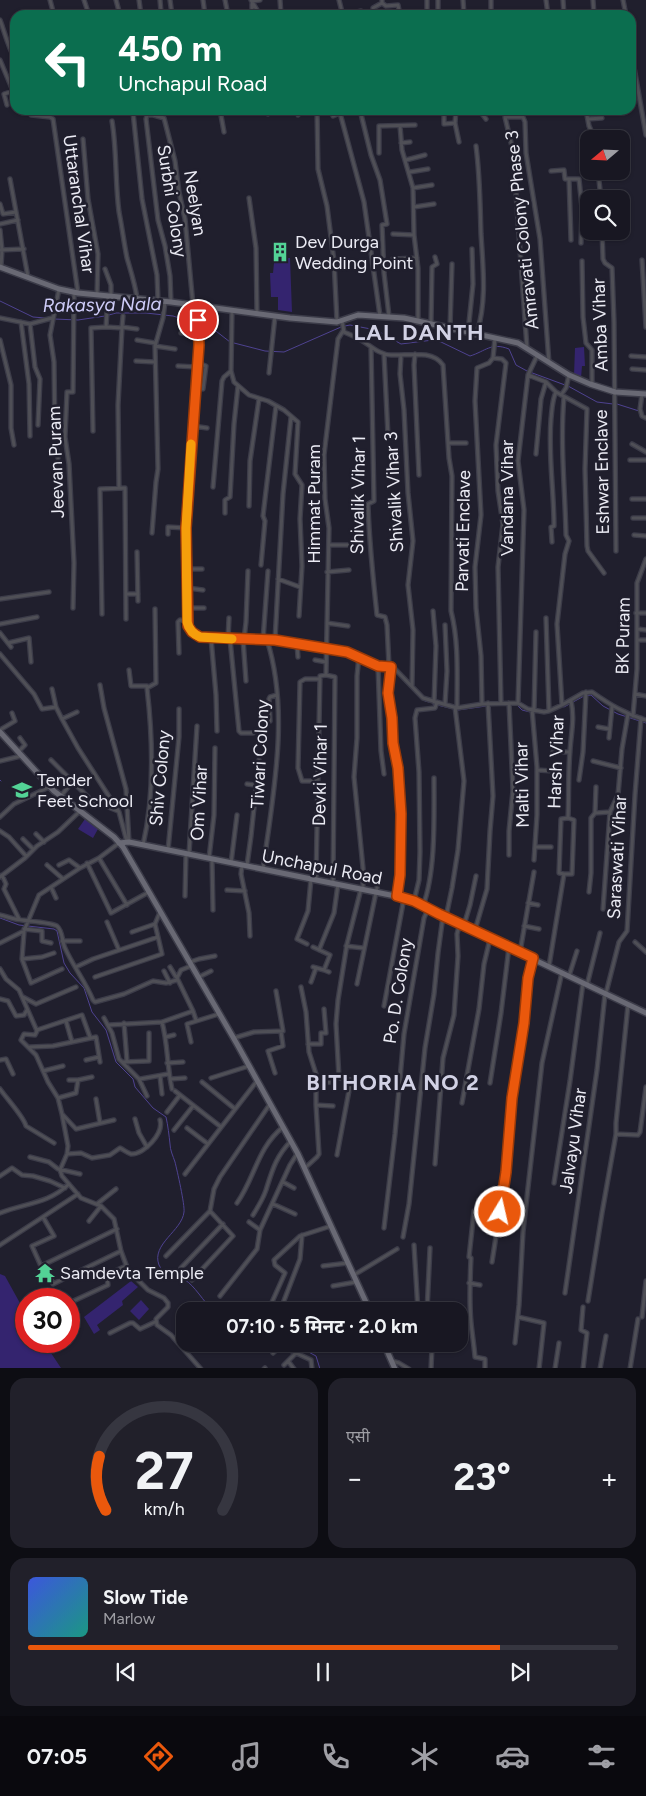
<!DOCTYPE html>
<html lang="hi">
<head>
<meta charset="utf-8">
<style>
  :root { --surface:#181722; --page:#21202a; --text:#f1f3f6; --muted:#9f9fa5; --line:#363640; --accent:#ea580c }
  body { margin:0; font-family:Figtree,"Noto Sans Devanagari",sans-serif; background:var(--page); color:var(--text); height:100vh; display:flex; flex-direction:column; font-size:19px; white-space:nowrap }
  * { box-sizing:border-box; margin:0 }
  p { font-size:16px; color:var(--muted) }
  .icon { flex:none; width:28px; height:28px; fill:none; stroke:currentColor; stroke-width:2; stroke-linecap:round; stroke-linejoin:round }
  .map { position:relative; height:1368px; overflow:hidden }
  .sheet { display:flex; flex-direction:column; gap:10px; padding:10px; background:#0d0d13; flex:1 }
  .sheet>* { flex:none }
  .guide { position:absolute; left:10px; top:10px; width:626px; height:105px; border-radius:15px; box-shadow:0 1px 4px #0004,0 0 0 1px var(--line); background:#0b6e4f; color:#fff; overflow:hidden }
  .needle { width:32px; rotate:251deg }
  .controls { position:absolute; left:580px; top:130px; display:grid; gap:10px }
  .controls a { display:grid; place-items:center; width:50px; height:50px; border-radius:10px; background:var(--surface); box-shadow:0 1px 4px #0004,0 0 0 1px var(--line); font-size:25px }
  .speed { position:absolute; left:15px; top:1288px; display:flex; gap:10px; font-size:25px; font-weight:700; text-align:center }
  .speed>* { display:grid; place-content:center; width:65px; height:65px; border-radius:50%; background:var(--surface); box-shadow:0 1px 4px #0004,0 0 0 1px var(--line); line-height:1 }
  .speed .limit { border:8px solid #d22; background:#fff; color:#111 }
  .pin { position:absolute; display:grid; place-items:center; width:42px; height:42px; color:#fff; margin:-21px; border:2px solid #fff; border-radius:50%; box-shadow:0 1px 5px #0007 }
  .me { position:absolute; width:55px; margin:-28px; rotate:9deg; stroke-linejoin:round; filter:drop-shadow(0 0 4px #0008) }
  .turn { display:flex; align-items:center; gap:18px; height:105px; padding:0 25px; font-size:22px }
  .turn .icon { width:65px; height:65px; stroke-width:2.5 }
  .turn b { display:block; font-size:35px; line-height:42px }
  .big { font-size:38px; font-weight:700; line-height:1.1 }
  .sheet .widget { flex:1; display:flex; flex-direction:column; justify-content:center; gap:8px; min-width:0; padding:0 18px; border-radius:15px; background:var(--page) }
  .sheet .dial { align-items:center; gap:0 }
  .dial svg { height:130px; overflow:visible; fill:none; stroke:var(--line); stroke-width:7; stroke-linecap:round; text-anchor:middle }
  .dial text { fill:var(--text); stroke:none }
  .song { display:flex; align-items:center; gap:15px }
  .cover { width:60px; height:60px; border-radius:8px; background:linear-gradient(135deg,hsl(230 70% 55%),hsl(170 70% 35%)) }
  .played { height:5px; border-radius:2px; background:linear-gradient(90deg,var(--accent) 80%,var(--line) 80%) }
  .keys { display:flex; justify-content:space-around; direction:ltr }
  .heat { display:flex; justify-content:space-between; align-items:center; font-size:28px; direction:ltr }
  .sheet .tiles { flex:1; display:grid; gap:10px; grid-template-columns:1fr 1fr }
  .widget:last-child { grid-column:span 2 }
  .trip { position:absolute; left:176px; top:1302px; width:292px; height:50px; border-radius:15px; background:var(--surface); box-shadow:0 1px 4px #0004,0 0 0 1px var(--line); font-weight:700; line-height:50px; text-align:center }
  .tab-bar { display:flex; height:80px; justify-content:space-around; align-items:center; background:#0a090e; color:var(--muted) }
  .tab-bar .icon { width:35px; height:35px }
  .tab-bar .active { color:var(--accent) }
  .tab-bar b { font-size:22px; color:var(--text) }
  .map>svg:first-child { display:block }
</style>
</head>
<body>
<div class="map">
<svg width="646" height="1369" viewBox="0 0 646 1369">
  <rect width="100%" height="100%" fill="#201f2d"/>
  <path fill="#34246f" d="M272,258H290L292,312L278,310V297H271L270,273H273L274,263Z
    M584,347L585,366H582L581,378L574,375L575,348Z
    M85,819L98,829L93,838L78,829Z
    M0,1274L5,1276L26,1314V1341H43L61,1368H0Z
    M131,1281L138,1287L122,1301L123,1305L97,1325L100,1330L94,1334L84,1317Z
    M141,1300L149,1309L139,1320L130,1311Z"/>
  <g fill="none" stroke-linecap="round" stroke-linejoin="round">
    <path stroke="#4e4290" stroke-width="1" d="M0,301L33,317L45,318
      M109,315L116,313H146L173,316L196,323
      M54,319L78,320L105,316
      M200,323L212,328L230,342
      M345,326L350,325L376,330L401,344L433,340L441,342L470,356C486,351 491,342 509,349L516,365L527,371L565,385
      M234,343L265,351L284,352L341,327
      M568,386L597,402L613,404
      M617,404L639,411
      M425,701L429,702
      M433,704L454,709
      M511,705H517L522,710L530,712
      M564,707L584,696L591,695L603,706L618,714L646,723
      M458,710L486,706
      M0,780L1,781
      M0,918L19,925L54,929L57,931L64,963L70,973L84,988L92,1012L106,1030L116,1062L133,1079L135,1087L153,1108L166,1117C168,1126 169,1135 170,1144C170,1150 173,1156 175,1162C177,1170 185,1205 184,1212C182,1231 151,1244 159,1265C163,1275 177,1276 185,1280C194,1285 204,1302 213,1311
      M289,1344L303,1349L316,1356L320,1369"/>
    <defs>
      <path id="street" d="M50,0L54,15
        M84,0L89,15
        M116,0L120,15
        M139,0L141,15
        M160,0L161,12
        M170,0L172,15
        M203,0L205,15
        M225,0L228,15
        M251,0L260,15
        M280,0L281,15
        M339,0L342,12
        M382,0V3L386,6L398,5L400,15
        M463,0L464,15
        M491,0V15
        M546,0L548,15
        M563,0L564,15
        M593,0L594,15
        M623,0L626,15
        M252,1L260,0
        M252,15V4
        M322,15L342,12
        M343,15L361,11
        M374,15L373,8L382,3
        M427,15V0
        M438,15V0
        M0,20C5,33 8,47 15,59
        M631,50L646,135
        M0,60L13,91L4,94L7,105
        M29,110L31,115L50,117L53,119L78,293
        M86,110V112
        M152,110L153,115H147L146,119L158,220L165,246L170,276L171,302
        M220,110L224,132
        M244,110L245,113
        M267,110L268,114
        M297,110L298,115
        M317,110L318,169L327,206L334,261L337,322
        M331,110L333,116L340,113L364,202L380,316
        M360,110L371,155L380,180L387,224L382,225L384,273L389,316
        M444,110V124L455,123
        M456,110L455,123L459,142
        M479,110L486,119
        M506,110L507,117H523L525,122L526,153L540,239L549,363
        M586,110L589,126L595,139
        M133,112L142,199L157,275L158,300
        M153,115L164,118L175,161L179,192L185,219L193,305
        M507,117H505L513,151L527,348
        M588,119L602,118
        M112,121C117,151 115,182 119,212C122,227 124,243 127,258C131,272 135,284 137,298
        M400,126L402,150L413,188L414,235L418,268V320
        M83,139L88,199L98,254L97,295
        M401,143L410,142
        M476,146C480,176 480,205 481,234C483,268 487,300 477,333
        M379,153V126L415,125
        M406,160L425,155
        M551,171L564,170L565,179H579L582,208L581,243
        M598,171L601,199
        M410,172L428,169
        M10,179L28,277
        M569,179L571,240
        M413,188L432,185
        M249,198L256,248L257,313
        M0,204L3,214L16,212
        M414,207L434,204
        M0,224L18,220
        M0,230L2,250L1,267
        M602,231L603,259L605,263L612,268L614,322L616,551
        M393,234L414,235
        M0,250L24,249
        M393,259L417,258
        M642,260L646,327
        M582,261L583,317L586,343L592,350V385
        M105,269L111,285V296
        M200,306L198,325L199,345L186,528L187,621L192,633L200,637L275,640L347,652L378,666H389L394,668L423,698L457,708L482,704L518,703L528,709L544,712L549,711L562,705L583,693L592,692C609,704 625,714 646,720
        M232,311L231,371L234,382L249,395L268,401L284,410L298,422L295,474L302,485L300,519L302,566L299,616
        M0,318L30,324L52,318
        M342,321L344,332C349,334 354,336 359,339C369,344 379,355 391,355C407,356 432,349 443,365L449,458L452,476L451,611C459,642 457,676 457,708
        M21,322L29,384L30,436
        M431,323L432,267L437,264L435,257
        M30,324L35,367L40,379L38,425
        M106,327L108,296
        M122,327L137,329
        M122,327L123,316
        M450,328L452,264
        M468,332L473,284L472,249
        M181,333L199,336
        M0,340L11,385V428L14,445
        M137,340L155,343
        M155,346L175,349
        M371,347L374,501L368,504C369,541 373,578 377,615L385,617L387,625L389,666
        M384,354L388,436
        M415,354L414,365L419,475
        M401,355L400,374L404,410L408,493L413,541L408,585L413,630L412,686
        M631,356L646,357
        M493,358L502,359L506,363L496,445L498,491L503,524L498,567L501,703
        M136,361L155,362
        M198,363L206,366L203,389
        M178,366L197,367
        M632,369L646,370
        M269,373L275,316
        M528,375L546,382L556,392L587,409L585,469L587,546L588,551L604,573
        M642,394L640,409L642,416L646,418
        M561,395L566,388L569,375
        M193,426L207,428
        M93,431L91,328L106,327L122,328L118,405L119,488
        M448,443H466
        M632,444L646,452
        M536,454L541,399L546,382
        M58,458L55,439L54,362L50,335L59,289
        M630,460H646
        M213,487L222,381L224,377L231,371
        M632,499H646
        M249,506L250,461L259,399
        M225,513V500L230,497L234,424L238,386
        M633,518H646
        M152,533L156,482L158,469L155,346L163,318L165,302
        M168,534V527L186,528
        M634,535L646,536
        M552,542L551,527L554,526C554,490 548,455 551,419C552,410 552,400 556,392
        M329,545H359
        M137,552L138,601
        M261,565L265,521L263,516L276,406
        M187,569H202
        M327,572L349,570
        M278,579L300,587
        M188,588L203,590
        M126,594H138
        M0,599L49,592
        M73,608L74,563L69,464L65,437L67,392H73L74,293
        M188,608H204
        M433,611L436,646L434,702
        M636,613H646
        M102,614L100,489L125,488L126,619
        M546,618L549,711
        M327,623L348,626
        M0,624L37,617
        M445,625L447,671L445,704
        M638,629L646,630
        M0,633L11,647
        M211,638L216,695L217,731
        M228,639L229,618
        M230,639L239,731L241,733H253
        M243,639L246,681
        M244,639L246,622L248,571
        M263,640L268,571
        M275,640L283,494L291,417
        M637,640H646
        M8,643L29,638L31,662
        M297,644L298,657
        M179,653L178,622L180,620L187,621
        M0,654L34,694L42,709L56,707
        M359,656L357,676V738L354,777L363,868V889
        M315,660L326,662
        M378,666L381,751L384,774
        M391,667L388,693L392,718L393,743L398,767L401,815L400,875L397,896
        M129,670L131,686H147
        M326,675L329,528L325,499L324,455L338,339L343,331
        M100,685L104,708L126,789L129,842
        M52,689L56,707L62,719L78,748L119,812L127,842
        M635,694L646,696
        M509,703L513,790L509,831V855
        M518,703L524,510L518,461L528,375L537,356
        M482,704L481,656L476,608L475,567L481,515L475,401L477,368L489,363L493,358L495,338
        M562,705L557,624L565,554L569,541L566,535C565,489 560,443 564,397
        M532,709L537,767V815L534,860
        M534,710L536,632
        M633,716L637,669V583L646,559
        M62,719L77,712
        M270,721L269,699L270,697L277,695
        M598,727L609,729
        M0,730L15,721L12,713
        M609,738L612,707
        M18,752L25,745L20,738
        M553,752H570
        M51,760L91,800L118,811
        M0,761L21,756
        M593,761L621,768
        M537,770L553,771
        M579,780L583,752L586,692
        M318,781H302L298,768L300,682L305,679H320
        M247,784L255,785
        M61,796L72,782
        M595,813L610,812
        M0,817L14,804L49,787
        M0,831L9,837L26,856
        M36,834L44,842
        M23,839L33,849
        M143,845C155,794 153,740 147,688L156,683L155,609
        M536,847H551
        M168,850L179,737V709
        M189,854L197,726
        M99,858L127,905
        M209,858L214,815L215,748
        M212,860L213,910
        M87,863L111,913L149,892
        M231,863L237,815
        M47,865L63,879
        M59,865L69,860L80,868
        M242,865L241,874L249,913L250,936
        M247,865L251,836L259,760
        M263,869C273,795 290,712 267,640
        M564,874L559,873L561,819L568,818C569,796 568,774 570,751C571,734 575,718 571,701
        M2,875L6,884L4,889L19,919
        M0,877L25,858L37,846L58,832L79,812
        M316,880L320,676L326,675L335,677L333,883
        M51,887L56,898
        M227,890L245,891
        M589,892L591,873V818L595,813L596,787
        M185,896L186,854
        M414,901L419,880L420,852L419,772L415,718L417,710L435,708L437,702
        M528,903L538,905
        M423,906C436,871 434,816 434,778
        M603,909L610,812L618,795L622,749L628,714
        M0,915C5,916 10,918 15,919C24,921 51,922 57,926C63,931 62,942 65,948C73,966 85,981 93,1000L95,1002L124,994L153,981L166,983L177,980
        M446,917L452,888L458,850L464,781L455,707
        M107,922L119,950
        M464,925L470,905L476,876
        M524,926L539,929
        M24,929L42,931V941L51,943
        M475,930L487,889L490,831L493,796L488,703
        M24,932L22,959L31,983L62,969
        M132,932L155,924
        M62,941H80
        M635,942L646,952
        M0,943L24,931L39,895L80,868L99,858L119,843
        M307,944L297,939L308,911L311,879
        M346,946L363,948
        M319,950L334,913L338,884
        M520,952L534,872
        M22,959L42,957L54,953
        M190,962L199,959L215,956
        M549,966L564,874H572L574,820L568,818
        M76,967L93,959L158,937
        M170,967L176,977
        M313,967L324,970L330,955L313,947
        M0,969L6,979L19,990L37,1031L35,1035L24,1034L21,1040L36,1055L48,1082L58,1098L62,1114L68,1146L67,1154L60,1170L62,1176L81,1198L101,1206L114,1219L121,1251L128,1270L148,1290L164,1298L168,1303V1307L156,1319L157,1325L171,1335L201,1369
        M324,970L329,972
        M164,971L170,983
        M569,976L577,951
        M95,977L162,954L155,924L160,912
        M199,977L211,971
        M311,982L316,968
        M357,984L379,878
        M587,985L600,933
        M301,987L306,1012L309,1052L316,1074V1105L319,1154L317,1157L305,1168
        M606,993L619,942L627,931L635,795L641,718
        M23,997L36,1004L76,987
        M0,999L8,1001L16,1016L24,1015L27,1010
        M384,1006L404,898
        M193,1011L196,1020
        M104,1018L112,1033L119,1059L139,1079L147,1096
        M66,1021L72,1042
        M162,1022C168,1044 167,1067 172,1089
        M124,1023L127,1061
        M109,1025L162,1022L193,1011L177,978L181,970L191,966
        M37,1030L82,1015L90,1037
        M166,1037L174,1035
        M234,1038L254,1032L283,1031L276,991
        M191,1042L187,1024L219,1014
        M308,1044H321V1033H326L324,1009
        M30,1047L53,1046L96,1037L100,1062
        M0,1060L6,1059L13,1074
        M86,1060L99,1057
        M123,1062L149,1061V1033
        M167,1063L183,1062
        M43,1071L63,1066
        M275,1073L268,1051L283,1046L281,1032
        M160,1076L162,1094
        M211,1078L249,1066
        M140,1079L168,1074
        M170,1079L185,1078
        M69,1080H78
        M202,1082L235,1109
        M317,1083L335,1082
        M490,1083L501,1013L509,947
        M0,1089C7,1099 24,1117 26,1126L54,1143
        M175,1091L221,1127
        M58,1098L76,1093L78,1080L92,1077
        M96,1099L100,1123
        M462,1103L479,1009L484,964L490,939
        M316,1105L333,1106
        M167,1112L180,1095
        M63,1115L76,1129L114,1120
        M135,1119L139,1133L147,1147
        M187,1128L208,1144
        M174,1130L193,1106
        M616,1134L638,1135L640,1132L646,1087
        M67,1154L81,1153L92,1158L110,1155L120,1148C124,1150 127,1153 131,1154C144,1155 164,1133 160,1120
        M337,1155L351,1080L339,1078L336,1024L338,1000L347,944L361,889
        M30,1157L49,1162L58,1169L80,1174
        M435,1164L443,1058L454,1015L458,956L457,934L460,923
        M185,1174L257,1081
        M0,1176L12,1168L22,1175L33,1176L50,1181L65,1188
        M283,1182L294,1188
        M554,1183L570,1081L583,983
        M237,1203C255,1178 257,1148 283,1127
        M97,1204L116,1189
        M273,1204L295,1214
        M474,1211L469,1257L471,1258C470,1279 469,1301 471,1322C472,1333 474,1345 475,1357L485,1359V1369
        M0,1213C25,1203 48,1204 69,1184
        M253,1215C258,1207 263,1199 266,1190C272,1171 276,1156 291,1141
        M43,1217L54,1236L32,1246L41,1266L117,1229
        M89,1221L101,1206
        M249,1222L260,1230
        M384,1228L395,1134L404,1034L424,918L428,909
        M403,1237L409,1204L425,1048L434,994L438,953L443,916
        M0,1245L78,1194
        M414,1245L418,1311
        M166,1256L210,1211L214,1189L220,1177L270,1104
        M492,1262L506,1172L512,1098L524,1023L528,978L533,958
        M45,1264L53,1284L121,1251
        M323,1266L348,1263
        M181,1268L223,1224
        M354,1275L397,1249
        M192,1280L233,1236L210,1211
        M469,1283L480,1285
        M333,1286L356,1282
        M565,1293L597,1070L605,994
        M220,1296L257,1249L260,1230L290,1165L297,1154
        M588,1301L602,1213L616,1134V1123L628,1005
        M69,1303L108,1285L107,1277L108,1274L126,1266
        M268,1311L285,1273L275,1265L274,1260L300,1236L331,1226
        M280,1311L300,1259L302,1235
        M427,1311L430,1248
        M518,1317L544,1323L539,1369
        M642,1317L646,1281
        M110,1333L130,1323H133L140,1329L155,1322
        M515,1343L519,1305L523,1232L542,1063L562,972
        M277,1344L311,1360L312,1369
        M429,1344L432,1347L431,1369
        M183,1347L189,1344
        M273,1353L281,1346
        M288,1361L294,1369
        M392,1361L399,1363L409,1369
        M284,1365L296,1353
        M264,1369L265,1368
        M555,1369L559,1343
        M583,1369L587,1333L581,1330L583,1307
        M600,1369L606,1336
        M630,1369L638,1319"/>
      <path id="secondary" d="M0,267L59,289L78,293L171,302L290,318L337,322L358,315L404,318L518,343L569,375L590,384L615,392L646,394
        M0,732L54,791L114,837L123,847L237,1044L298,1154L370,1311
        M119,843L129,842L405,898L414,901L428,909L646,1013
        M384,1344L395,1369"/>
    </defs>
    <use href="#street" stroke="#3c3c49" stroke-width="5.5"/>
    <use href="#secondary" stroke="#3c3c49" stroke-width="8"/>
    <use href="#street" stroke="#4f4f56" stroke-width="3"/>
    <use href="#secondary" stroke="#696974" stroke-width="5"/>
  </g>
  <g fill="none" stroke-linecap="round" stroke-linejoin="round">
    <defs>
      <path id="route" d="M198,320L199,345L186,528L188,626L192,632L200,637L275,640L347,652L378,666L391,667L388,693L392,718L393,743L398,768L401,814L400,875L397,896L414,901L439,914L533,958L528,978L524,1023L512,1098L506,1172L500,1212"/>
    </defs>
    <use href="#route" stroke="#983908" stroke-width="12"/>
    <use href="#route" stroke="#ea580c" stroke-width="9"/>
    <path stroke="#f59e0b" stroke-width="9" d="M191,444L186,528L187,622C189,629 192,634 200,637L232,639"/>
  </g>
  <defs>
    <symbol id="building-bare" viewBox="-9 -9 18 18"><path d="M-4-6H4V6H1V3H-1V6H-4ZM-2.5-4.3h1.7v1.8h-1.7ZM.8-4.3h1.7v1.8H.8ZM-2.5-1h1.7V.8h-1.7ZM.8-1h1.7V.8H.8Z" fill="#53d396" stroke="#201f2d" stroke-width="2.5" paint-order="stroke"/></symbol>
    <symbol id="school-bare" viewBox="-9 -9 18 18"><path d="M0-5L7-2L0 1L-7-2ZM-4 1L0 2.5L4 1V4Q0 6-4 4Z" fill="#53d396" stroke="#201f2d" stroke-width="2.5" paint-order="stroke"/></symbol>
    <symbol id="temple-bare" viewBox="-9 -9 18 18"><path d="M0-6L5-2H3V0L6.5 2.5H4V6H1.5V3h-3V6H-4V2.5H-6.5L-3 0V-2H-5Z" fill="#53d396" stroke="#201f2d" stroke-width="2.5" paint-order="stroke"/></symbol>
  </defs>
  <g fill-rule="evenodd">
    <use href="#building-bare" x="266" y="238" width="28" height="28"/>
    <use href="#school-bare" x="8" y="776" width="28" height="28"/>
    <use href="#temple-bare" x="31" y="1259" width="28" height="28"/>
  </g>
  <g text-anchor="middle" stroke-width="5" stroke-linejoin="round" paint-order="stroke">
    <g font-size="18" fill="#ebebf4" stroke="#201f2d">
      <text transform="translate(172 201) rotate(81)" y="6">Surbhi Colony</text>
      <text transform="translate(195 203) rotate(81)" y="6">Neelyan</text>
      <text transform="translate(79 204) rotate(82)" y="6">Uttaranchal Vihar</text>
      <text transform="translate(522 230) rotate(-96)" y="6">Amravati Colony Phase 3</text>
      <text transform="translate(600 325) rotate(-92)" y="6">Amba Vihar</text>
      <text transform="translate(56 462) rotate(-92)" y="6">Jeevan Puram</text>
      <text transform="translate(602 472) rotate(-91)" y="6">Eshwar Enclave</text>
      <text transform="translate(394 492) rotate(-93)" y="6">Shivalik Vihar 3</text>
      <text transform="translate(358 495) rotate(-89)" y="6">Shivalik Vihar 1</text>
      <text transform="translate(507 498) rotate(-90)" y="6">Vandana Vihar</text>
      <text transform="translate(314 504) rotate(-90)" y="6">Himmat Puram</text>
      <text transform="translate(463 531) rotate(-89)" y="6">Parvati Enclave</text>
      <text transform="translate(623 636) rotate(-89)" y="6">BK Puram</text>
      <text transform="translate(260 754) rotate(-87)" y="6">Tiwari Colony</text>
      <text transform="translate(556 762) rotate(-88)" y="6">Harsh Vihar</text>
      <text transform="translate(320 775) rotate(-89)" y="6">Devki Vihar 1</text>
      <text transform="translate(160 778) rotate(-85)" y="6">Shiv Colony</text>
      <text transform="translate(522 785) rotate(-91)" y="6">Malti Vihar</text>
      <text transform="translate(199 803) rotate(-87)" y="6">Om Vihar</text>
      <text transform="translate(617 857) rotate(-87)" y="6">Saraswati Vihar</text>
      <text transform="translate(322 867) rotate(11)" y="6">Unchapul Road</text>
      <text transform="translate(398 991) rotate(-81)" y="6">Po. D. Colony</text>
      <text transform="translate(573 1141) rotate(-82)" y="6">Jalvayu Vihar</text>
    </g>
    <g font-size="18" fill="#ebebf4" stroke="#201f2d" text-anchor="start">
      <text x="295" y="248">Dev Durga<tspan x="295" dy="21">Wedding Point</tspan></text>
      <text x="37" y="786">Tender<tspan x="37" dy="21">Feet School</tspan></text>
      <text x="60" y="1279">Samdevta Temple</text>
    </g>
    <g font-size="19" font-style="italic" fill="#ceccf8" stroke="#201f2d">
      <text transform="translate(102 304) rotate(-1)" y="7">Rakasya Nala</text>
    </g>
    <g font-size="22" font-weight="bold" letter-spacing="1" fill="#d2d2e5" stroke="#201f2d">
      <text x="419" y="340">LAL DANTH</text>
      <text x="393" y="1090">BITHORIA NO 2</text>
    </g>
  </g>
</svg>
<div class="controls">
<a><svg class="needle" viewBox="-14 -14 28 28"><path d="M0-13l5 13h-10z" fill="#e53935"/><path d="M0 13l5-13h-10z" fill="#9f9fa5"/></svg></a>
<a><svg class="icon" aria-label="search" viewBox="0 0 24 24"><circle cx="10" cy="10" r="6"/><path d="M15 15l6 6"/></svg></a>
</div>
<div class="speed"><div class="limit">30</div></div>
<div class="pin" style="left:198px;top:320px;background:#d93025"><svg class="icon" aria-label="arrive" viewBox="0 0 24 24"><path d="M6 21V4h12l-3 4 3 4H6"/></svg></div>
<svg class="me" style="left:500px;top:1212px" viewBox="-20 -20 40 40"><circle r="17" fill="#ea580c" stroke="#fff" stroke-width="3"/><path d="M0-11L8 9 0 5-8 9z" fill="#fff"/></svg>
<div class="trip">07:10 · 5 मिनट · 2.0 km</div>
<div class="guide">
<div class="turn"><svg class="icon" aria-label="left" viewBox="0 0 24 24"><path d="M17 20v-9H6M10 6l-5 5 5 5"/></svg><div><b>450 m</b>Unchapul Road</div></div>
</div>
</div>
<section class="sheet">
<div class="tiles">
<div class="widget dial"><svg viewBox="0 0 100 80">
<path d="M14 69A42 42 0 1 1 86 69"/>
<path d="M14 69A42 42 0 0 1 10 36" stroke="#ea580c"/>
<text x="50" y="56" font-size="32" font-weight="700">27</text>
<text x="50" y="72" font-size="11">km/h</text>
</svg></div>
<div class="widget"><p>एसी</p>
<div class="heat"><a>−</a><b class="big">23°</b><a>+</a></div>
</div>
<div class="widget">
<div class="song"><i class="cover"></i><div><b>Slow Tide</b><p>Marlow</p></div></div>
<div class="played"></div>
<div class="keys"><svg class="icon" aria-label="previous" viewBox="0 0 24 24"><path d="M18 5L8 12l10 7zM5 5v14"/></svg><svg class="icon" aria-label="pause" viewBox="0 0 24 24"><path d="M8 5v14M16 5v14"/></svg><svg class="icon" aria-label="next" viewBox="0 0 24 24"><path d="M6 5l10 7-10 7zM19 5v14"/></svg></div>
</div>
</div>
</section>
<nav class="tab-bar">
<b>07:05</b>
<svg class="icon active" aria-label="directions" viewBox="0 0 24 24"><path d="M12 3l9 9-9 9-9-9zM9 14v-3h6M13 9l2 2-2 2"/></svg>
<svg class="icon" aria-label="music" viewBox="0 0 24 24"><path d="M9 18V5l10-2v13"/><circle cx="6" cy="18" r="3"/><circle cx="16" cy="16" r="3"/></svg>
<svg class="icon" aria-label="phone" viewBox="0 0 24 24"><path d="M5 4h4l2 5-3 2q2 4 5 5l2-3 5 2v4C11 20 4 13 5 4z"/></svg>
<svg class="icon" aria-label="climate" viewBox="0 0 24 24"><path d="M12 3v18M4 7l16 10M4 17L20 7"/></svg>
<svg class="icon" aria-label="car" viewBox="0 0 24 24"><path d="M5 17H2v-5l4-1 3-4h7l3 4 3 1v5h-3M9 17h6M6 11h13"/><circle cx="7" cy="17" r="2"/><circle cx="17" cy="17" r="2"/></svg>
<svg class="icon" aria-label="filters" viewBox="0 0 24 24"><path d="M4 7h16M4 17h16"/><circle cx="9" cy="7" r="2"/><circle cx="15" cy="17" r="2"/></svg>
</nav>
</body>
</html>
